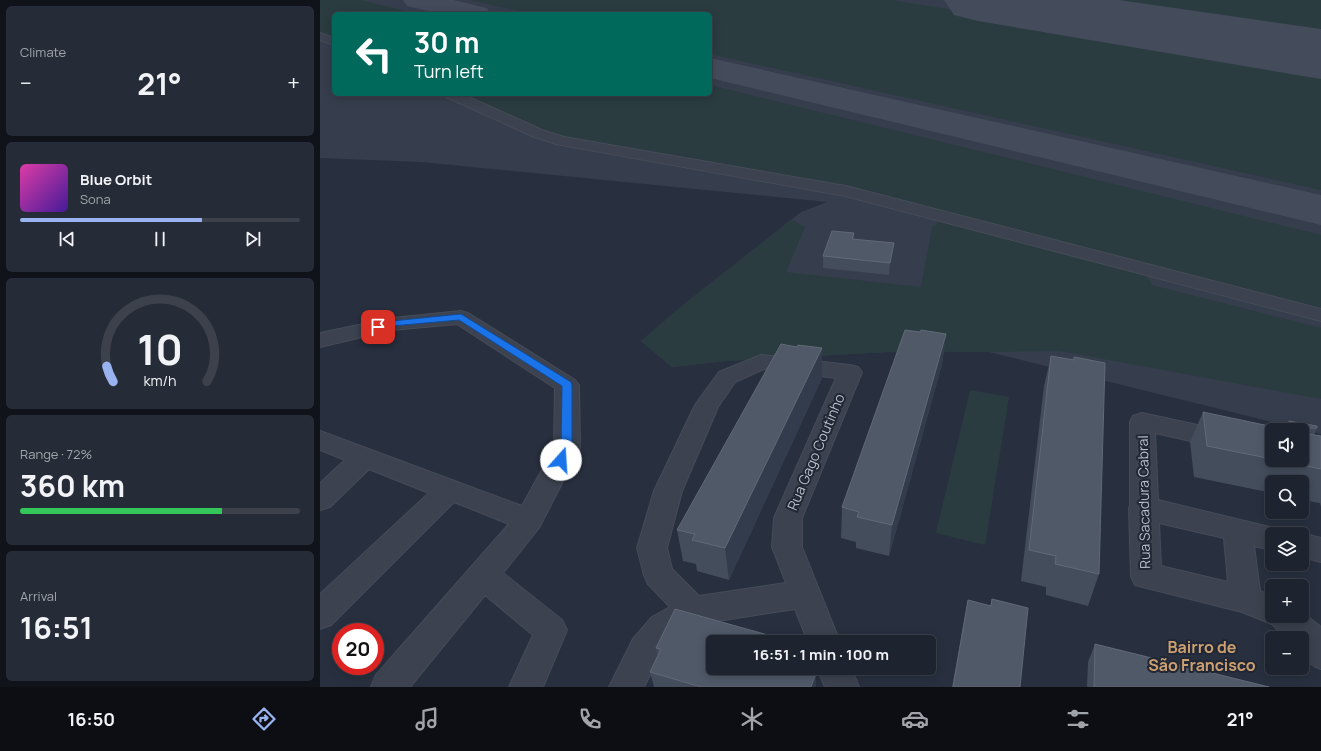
<!DOCTYPE html>
<html lang="en">
<head>
<meta charset="utf-8">
<style>
  :root { --surface:#1e242f; --page:#262c37; --text:#f1f3f6; --muted:#a1a4aa; --line:#3c414b; --accent:#98b3ef }
  body { margin:0; font-family:Manrope,sans-serif; background:var(--page); color:var(--text); height:100vh; display:flex; flex-direction:column; font-size:15px; white-space:nowrap }
  * { box-sizing:border-box; margin:0 }
  p { font-size:13px; color:var(--muted) }
  .icon { flex:none; width:22px; height:22px; fill:none; stroke:currentColor; stroke-width:2; stroke-linecap:round; stroke-linejoin:round }
  .map { position:relative; flex:1; overflow:hidden }
  .details { display:flex; flex-direction:column; gap:6px; padding:6px; background:#10141a; width:320px }
  .details>* { flex:none }
  .top-card { position:absolute; left:12px; top:12px; width:380px; height:84px; border-radius:6px; box-shadow:0 2px 10px #0003,0 0 0 1px var(--line); background:#00695c; color:#fff; overflow:hidden }
  .controls { position:absolute; left:945px; top:423px; display:grid; gap:8px }
  .controls a { display:grid; place-items:center; width:44px; height:44px; border-radius:6px; background:var(--surface); box-shadow:0 2px 10px #0003,0 0 0 1px var(--line); font-size:20px }
  .speed { position:absolute; left:12px; top:623px; display:flex; gap:8px; font-size:20px; font-weight:700; text-align:center }
  .speed>* { display:grid; place-content:center; width:52px; height:52px; border-radius:50%; background:var(--surface); box-shadow:0 2px 10px #0003,0 0 0 1px var(--line); line-height:1 }
  .speed .limit { border:6px solid #d22; background:#fff; color:#111 }
  .pin { position:absolute; display:grid; place-items:center; width:34px; height:34px; color:#fff; margin:-17px; border-radius:8px; box-shadow:0 2px 6px #0006 }
  .me { position:absolute; width:44px; margin:-22px; rotate:19deg; stroke-linejoin:round; filter:drop-shadow(0 0 3px #0008) }
  .turn { display:flex; align-items:center; gap:14px; height:84px; padding:0 16px; font-size:18px }
  .turn .icon { width:52px; height:52px; stroke-width:2.5 }
  .turn b { display:block; font-size:28px; line-height:34px }
  .big { font-size:30px; font-weight:700; line-height:1.1 }
  .details .card { flex:1; display:flex; flex-direction:column; justify-content:center; gap:6px; min-width:0; padding:0 14px; border-radius:6px; background:var(--page) }
  .details .dial { align-items:center; gap:0 }
  .dial svg { height:104px; overflow:visible; fill:none; stroke:var(--line); stroke-width:7; stroke-linecap:round; text-anchor:middle }
  .dial text { fill:var(--text); stroke:none }
  .song { display:flex; align-items:center; gap:12px }
  .cover { width:48px; height:48px; border-radius:6px; background:linear-gradient(135deg,hsl(320 70% 55%),hsl(260 70% 35%)) }
  .played { height:4px; border-radius:2px; background:linear-gradient(90deg,var(--accent) 65%,var(--line) 65%) }
  .keys { display:flex; justify-content:space-around; direction:ltr }
  .heat { display:flex; justify-content:space-between; align-items:center; font-size:22px; direction:ltr }
  .charge { height:6px; border-radius:3px; background:linear-gradient(90deg,#34c759 72%,var(--line) 0) }
  .trip { position:absolute; left:386px; top:635px; width:230px; height:40px; border-radius:6px; background:var(--surface); box-shadow:0 2px 10px #0003,0 0 0 1px var(--line); font-weight:700; line-height:40px; text-align:center }
  .tab-bar { display:flex; height:64px; justify-content:space-around; align-items:center; background:#0c0e13; color:var(--muted) }
  .tab-bar .icon { width:28px; height:28px }
  .tab-bar .on { color:var(--accent) }
  .tab-bar b { font-size:18px; color:var(--text) }
  main { display:flex; flex:1; min-height:0 }
  .map>svg:first-child { display:block }
</style>
</head>
<body>
<main>
<section class="details">
<div class="card"><p>Climate</p>
<div class="heat"><a>−</a><b class="big">21°</b><a>+</a></div>
</div>
<div class="card">
<div class="song"><i class="cover"></i><div><b>Blue Orbit</b><p>Sona</p></div></div>
<div class="played"></div>
<div class="keys"><svg class="icon" aria-label="previous" viewBox="0 0 24 24"><path d="M18 5L8 12l10 7zM5 5v14"/></svg><svg class="icon" aria-label="pause" viewBox="0 0 24 24"><path d="M8 5v14M16 5v14"/></svg><svg class="icon" aria-label="next" viewBox="0 0 24 24"><path d="M6 5l10 7-10 7zM19 5v14"/></svg></div>
</div>
<div class="card dial"><svg viewBox="0 0 100 80">
<path d="M14 69A42 42 0 1 1 86 69"/>
<path d="M14 69A42 42 0 0 1 9 57" stroke="#98b3ef"/>
<text x="50" y="56" font-size="32" font-weight="700">10</text>
<text x="50" y="72" font-size="11">km/h</text>
</svg></div>
<div class="card"><p>Range · 72%</p><b class="big">360 km</b><div class="charge"></div></div>
<div class="card"><p>Arrival</p><b class="big">16:51</b></div>
</section>
<div class="map">
<svg width="1001" height="687" viewBox="0 0 1001 687">
  <rect width="100%" height="100%" fill="#28303f"/>
  <path fill="#363d4c" fill-rule="evenodd" d="M0,0H1001V434L669,352L587,351L406,361L352,367L321,341L368,301L481,212L507,202L101,162L0,158ZM14,14H390V94H14Z"/>
  <path fill="#2a3c40" d="M0,0H41L97,14H14V39L0,33Z
    M150,0H572L1001,71V190L390,54V14H213Z
    M742,0H1001V39Z
    M390,85L1001,235V309L551,194L259,140L220,129L140,94H390Z
    M472,220L485,227L466,272L601,287L612,227L621,221L826,275L832,285L1001,328V399L740,351L669,352L587,351L406,361L352,367L321,341L368,301Z
    M650,390L689,397L665,545L616,533Z"/>
  <g fill="none" stroke-linecap="round" stroke-linejoin="round">
    <path fill="#444b5a" fill-rule="evenodd" d="M83,0H133L167,8L171,14H121L87,6Z
      M390,58L1001,195V225L390,78Z"/>
    <path fill="#444b5a" fill-rule="evenodd" d="M624,0H799L1001,29V79L658,21L634,15Z"/>
    <defs>
      <path id="minor" d="M0,33L14,38V45L0,40Z
        M125,94H142L222,130L244,137L526,186L1001,309V321L525,196L236,144L212,136L126,97Z
        M141,311L148,313L255,380L259,385L260,448L219,528L183,573L242,620L247,630L223,687H189L213,635L165,595L90,687H51L56,675L189,524L134,502L11,625L0,629V594L109,493L49,469L10,507L0,510V483L25,460L0,450V431L202,506L234,448L235,388L137,324L72,330L0,347V333L72,318Z
        M441,355L530,365L538,367L542,372L482,518V547L520,642H488L475,609L378,624L354,637L337,661L324,687H289L313,639L332,617L350,607L328,584L324,575L317,548L334,491L375,405L399,372ZM444,369L516,378L454,518L452,547L466,583L379,596L352,569L347,548L362,491L398,407L415,382Z
        M822,413L952,441V459L835,433L838,500L962,530L964,534H952V550L934,546L940,591L952,596V616H982V612L1001,627V669C984,663 982,656 982,638H966L952,624L922,612L815,585L811,576L809,508L810,506V422L813,416ZM839,523L904,538L908,582L841,566Z
        M982,533L1001,538V562L982,557V534H979Z
        M497,668H531L539,687H505Z"/>
    </defs>
    <use href="#minor" stroke="#464b58" stroke-width="2"/>
    <use href="#minor" fill="#3c424f" fill-rule="evenodd"/>
  </g>
  <path fill="#444d5c" fill-rule="evenodd" d="M534,233V240L574,243V255L569,275L503,268V256Z
    M600,332L626,334L622,364L569,556L536,548V542L521,538L522,507Z
    M477,347L502,348V378L409,580L377,571L376,564L363,561L357,530Z
    M731,356L753,360L754,357L779,574L768,606L726,595V587L701,581L724,386Z
    M883,412L965,429L969,421L997,428L994,435L1001,436V507L1000,503L982,500V482H952V493L874,477L870,442ZM952,430L982,460H952Z
    M672,599L700,687H632L648,600L670,606Z
    M775,644L949,687H767L768,662Z
    M336,648L483,668V669L496,673V687H334L330,672L338,656Z"/>
  <path fill="#333c4c" d="M574,243V255L569,275L570,263Z
    M626,334L622,364L569,556L572,525Z
    M502,348V378L409,580L405,548Z
    M496,673V687H491Z"/>
  <path fill="#505968" stroke="#616977" d="M512,231L534,233L532,239L574,243L570,263L503,256Z
    M585,330L600,332L601,330L626,334L572,525L537,517L539,512L522,507Z
    M461,344L477,347L478,345L502,348L405,548L372,540L375,534L357,530Z
    M731,356L754,360V357L785,363L779,574L735,564L736,556L709,550Z
    M883,412L968,430L969,428V421L997,426V428H987L986,430L989,434L1001,436V469L957,460H982V430H952V459L887,446Z
    M672,599L708,608L700,687H633L648,600L671,606Z
    M355,609L473,642H393V668H479L496,673L491,687H381L330,672L341,649L336,648Z
    M775,644L949,687H774Z"/>
  <path fill="#1a73e8" stroke="#114b97" d="M141,314L251,382L252,385V448L244,463H237L235,460L241,448L242,386L139,320L72,326L58,330L53,327L55,325L72,321Z"/>
  <g text-anchor="middle" stroke-width="4" stroke-linejoin="round" paint-order="stroke">
    <g font-size="14" fill="#b9bec9" stroke="#212734">
      <text transform="translate(496 452) rotate(-67)" y="5">Rua Gago Coutinho</text>
      <text transform="translate(824 502) rotate(-91)" y="5">Rua Sacadura Cabral</text>
    </g>
    <g font-size="16" font-weight="bold" fill="#cca071" stroke="#212734">
      <text x="882" y="653">Bairro de<tspan x="882" dy="18">São Francisco</tspan></text>
    </g>
  </g>
</svg>
<div class="controls">
<a><svg class="icon" aria-label="sound" viewBox="0 0 24 24"><path d="M4 9h4l5-4v14l-5-4H4zM17 9q2 3 0 6"/></svg></a>
<a><svg class="icon" aria-label="search" viewBox="0 0 24 24"><circle cx="10" cy="10" r="6"/><path d="M15 15l6 6"/></svg></a>
<a><svg class="icon" aria-label="layers" viewBox="0 0 24 24"><path d="M12 4l9 5-9 5-9-5zM3 14l9 5 9-5"/></svg></a>
<a>+</a>
<a>−</a>
</div>
<div class="speed"><div class="limit">20</div></div>
<div class="pin" style="left:58px;top:327px;background:#d93025"><svg class="icon" aria-label="arrive" viewBox="0 0 24 24"><path d="M6 21V4h12l-3 4 3 4H6"/></svg></div>
<svg class="me" style="left:241px;top:460px" viewBox="-20 -20 40 40"><circle r="19" fill="#fff"/><path d="M0-13L10 11 0 6-10 11z" fill="#1a73e8"/></svg>
<div class="trip">16:51 · 1 min · 100 m</div>
<div class="top-card">
<div class="turn"><svg class="icon" aria-label="left" viewBox="0 0 24 24"><path d="M17 20v-9H6M10 6l-5 5 5 5"/></svg><div><b>30 m</b>Turn left</div></div>
</div>
</div>
</main>
<nav class="tab-bar">
<b>16:50</b>
<svg class="icon on" aria-label="directions" viewBox="0 0 24 24"><path d="M12 3l9 9-9 9-9-9zM9 14v-3h6M13 9l2 2-2 2"/></svg>
<svg class="icon" aria-label="music" viewBox="0 0 24 24"><path d="M9 18V5l10-2v13"/><circle cx="6" cy="18" r="3"/><circle cx="16" cy="16" r="3"/></svg>
<svg class="icon" aria-label="phone" viewBox="0 0 24 24"><path d="M5 4h4l2 5-3 2q2 4 5 5l2-3 5 2v4C11 20 4 13 5 4z"/></svg>
<svg class="icon" aria-label="climate" viewBox="0 0 24 24"><path d="M12 3v18M4 7l16 10M4 17L20 7"/></svg>
<svg class="icon" aria-label="car" viewBox="0 0 24 24"><path d="M5 17H2v-5l4-1 3-4h7l3 4 3 1v5h-3M9 17h6M6 11h13"/><circle cx="7" cy="17" r="2"/><circle cx="17" cy="17" r="2"/></svg>
<svg class="icon" aria-label="filters" viewBox="0 0 24 24"><path d="M4 7h16M4 17h16"/><circle cx="9" cy="7" r="2"/><circle cx="15" cy="17" r="2"/></svg>
<b>21°</b>
</nav>
</body>
</html>
